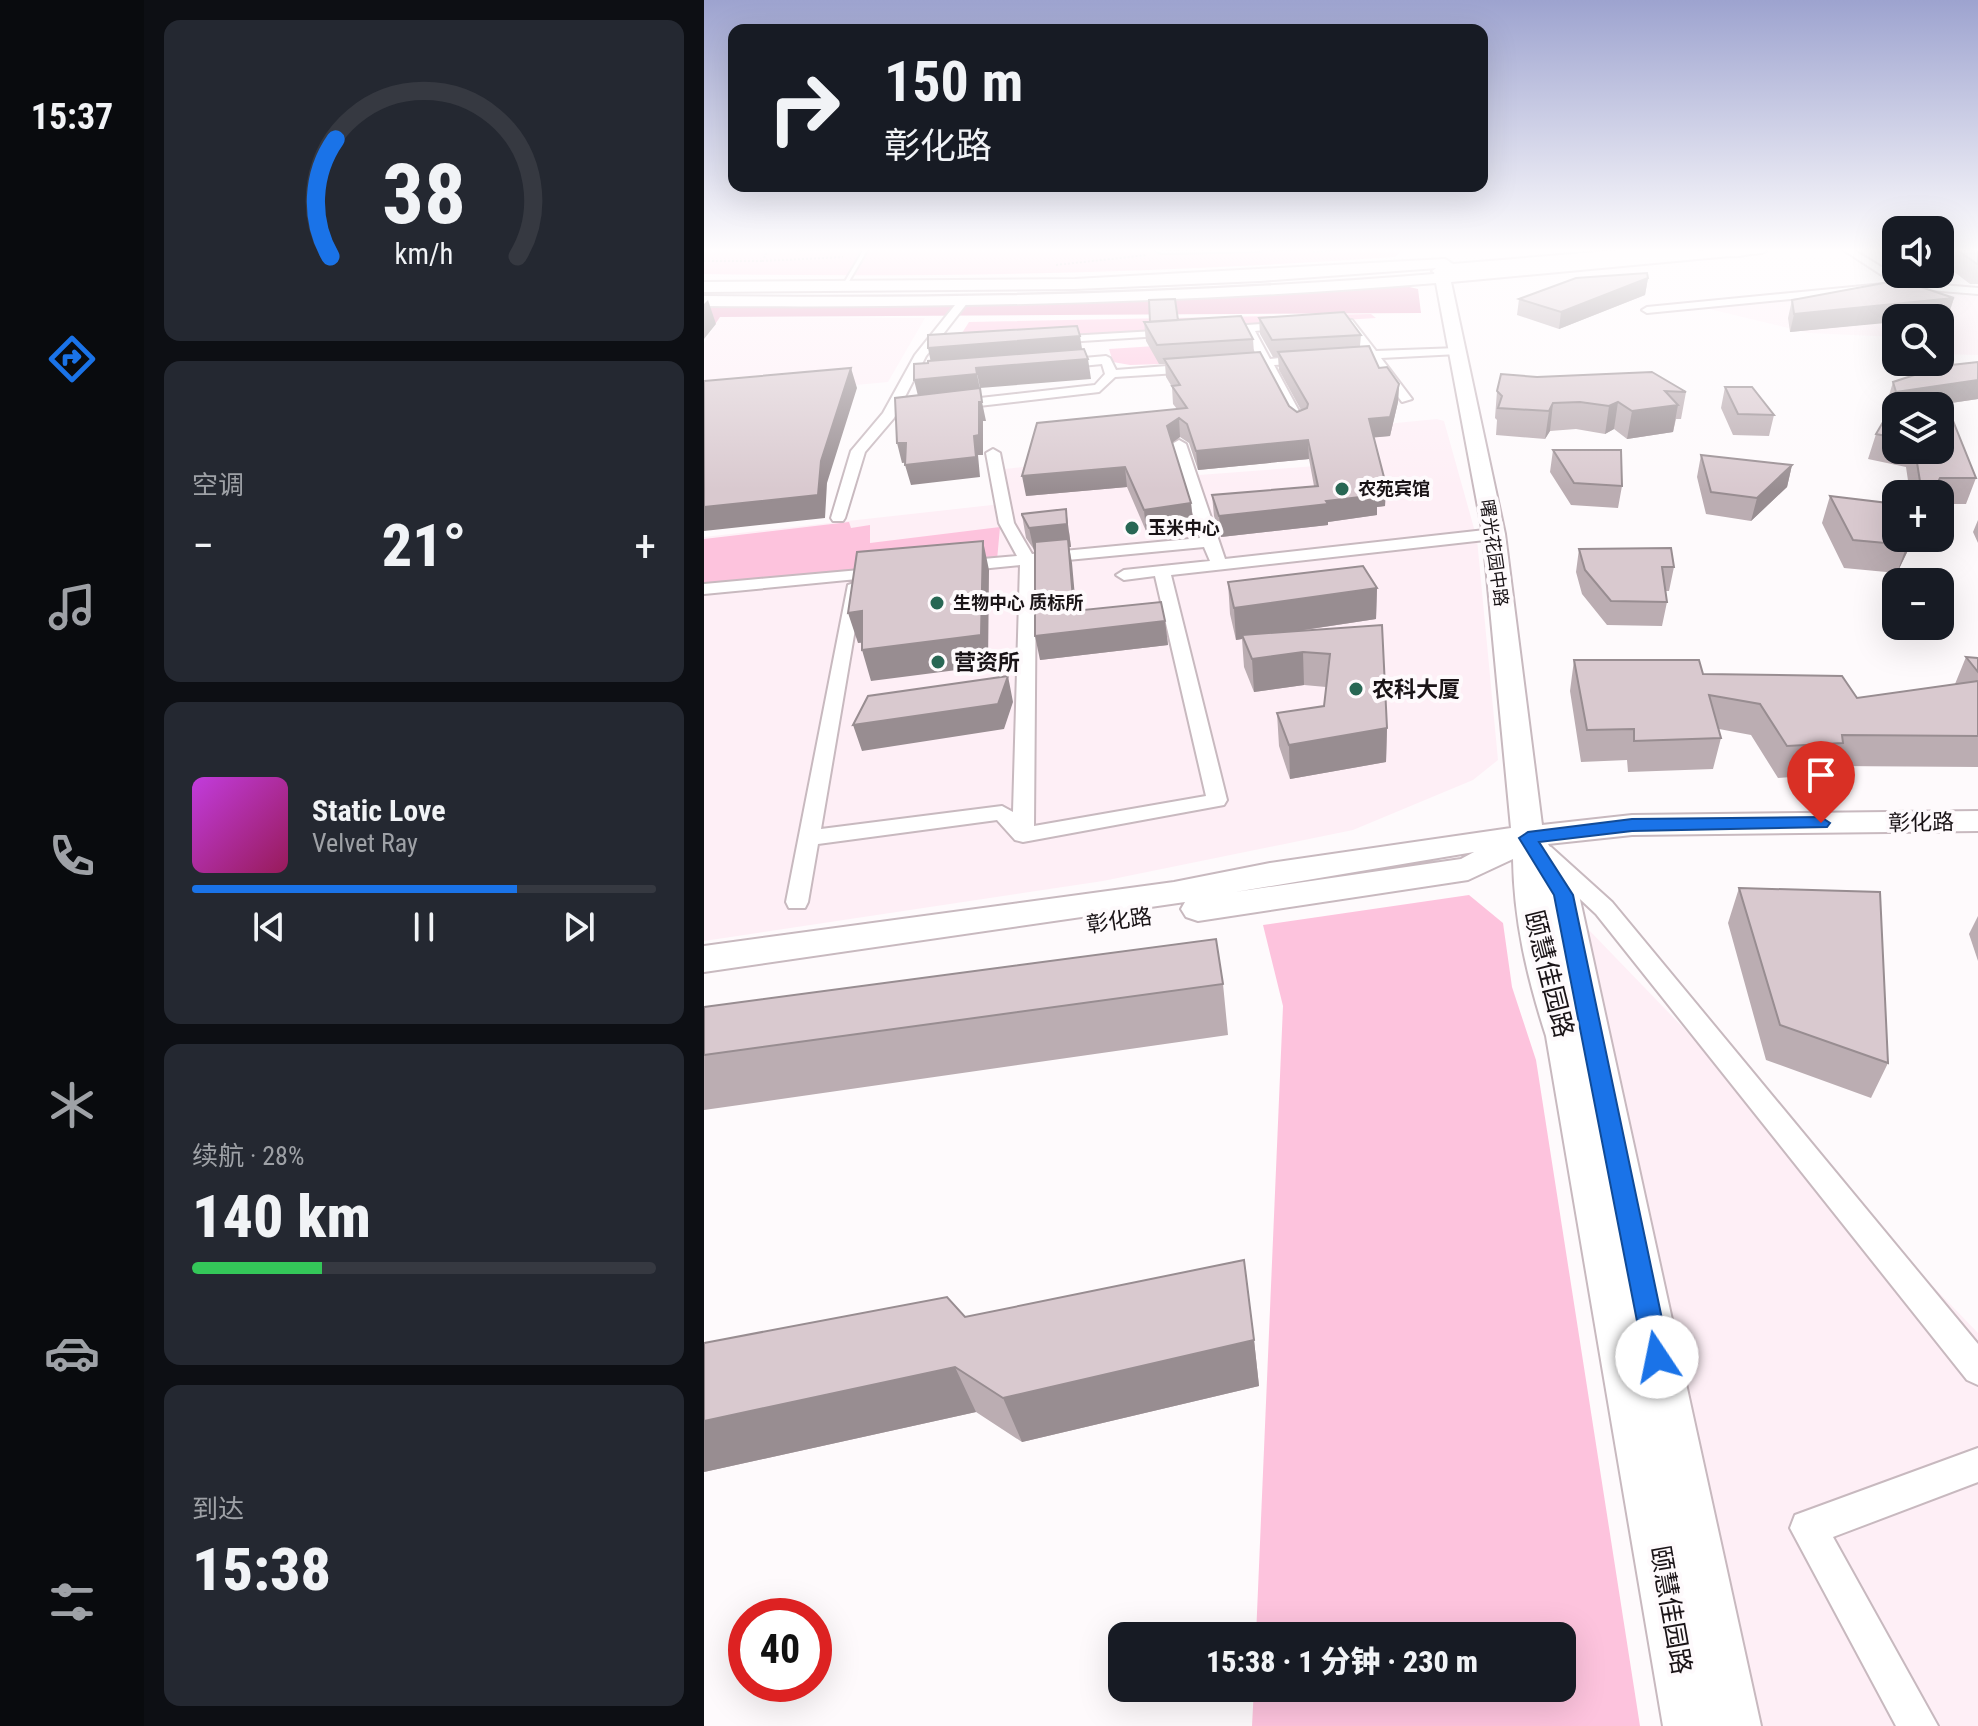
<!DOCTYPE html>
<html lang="zh">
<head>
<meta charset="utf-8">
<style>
  :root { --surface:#171b24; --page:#242831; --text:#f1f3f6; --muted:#9ea1a6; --line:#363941; --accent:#1a73e8 }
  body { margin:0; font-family:"Roboto Condensed","Noto Sans SC",sans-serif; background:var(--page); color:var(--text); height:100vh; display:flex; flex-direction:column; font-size:30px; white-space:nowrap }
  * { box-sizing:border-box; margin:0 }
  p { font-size:26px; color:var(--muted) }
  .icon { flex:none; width:44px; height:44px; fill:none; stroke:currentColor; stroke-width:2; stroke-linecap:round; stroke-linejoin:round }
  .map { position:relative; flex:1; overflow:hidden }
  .details { display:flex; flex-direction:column; gap:20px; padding:20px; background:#0d0f14; width:560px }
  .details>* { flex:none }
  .guide { position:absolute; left:24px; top:24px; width:760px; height:168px; border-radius:16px; box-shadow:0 8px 32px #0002; background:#171b24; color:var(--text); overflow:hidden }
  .controls { position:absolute; left:1178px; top:216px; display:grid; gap:16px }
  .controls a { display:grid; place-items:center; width:72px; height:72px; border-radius:16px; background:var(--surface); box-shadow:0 8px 32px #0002; font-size:40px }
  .speed { position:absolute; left:24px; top:1598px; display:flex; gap:16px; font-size:40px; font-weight:700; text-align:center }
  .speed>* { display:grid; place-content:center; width:104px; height:104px; border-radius:50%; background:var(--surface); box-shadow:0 8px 32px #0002; line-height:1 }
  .speed .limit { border:12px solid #d22; background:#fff; color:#111 }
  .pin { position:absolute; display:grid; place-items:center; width:68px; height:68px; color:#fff; margin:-82px -34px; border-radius:50% 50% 50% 0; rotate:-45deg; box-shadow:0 0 8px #0007 }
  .pin .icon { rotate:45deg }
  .me { position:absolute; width:88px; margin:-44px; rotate:349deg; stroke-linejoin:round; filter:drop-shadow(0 0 6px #0008) }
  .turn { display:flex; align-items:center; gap:28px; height:168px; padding:0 24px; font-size:36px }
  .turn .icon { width:104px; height:104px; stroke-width:2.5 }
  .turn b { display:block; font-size:56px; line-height:68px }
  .big { font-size:60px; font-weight:800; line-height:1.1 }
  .details .tile { flex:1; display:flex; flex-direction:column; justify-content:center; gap:12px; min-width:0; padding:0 28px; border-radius:16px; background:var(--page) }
  .details .dial { align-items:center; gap:0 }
  .dial svg { height:208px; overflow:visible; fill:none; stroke:var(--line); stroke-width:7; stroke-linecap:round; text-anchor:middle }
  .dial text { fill:var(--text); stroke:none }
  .song { display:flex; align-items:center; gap:24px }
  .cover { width:96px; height:96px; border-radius:12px; background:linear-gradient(135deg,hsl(290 70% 55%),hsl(330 70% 35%)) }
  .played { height:8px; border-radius:4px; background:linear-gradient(90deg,var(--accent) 70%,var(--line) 70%) }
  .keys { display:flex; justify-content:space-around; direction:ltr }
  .heat { display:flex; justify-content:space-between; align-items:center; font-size:44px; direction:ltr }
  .charge { height:12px; border-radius:6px; background:linear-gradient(90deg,#34c759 28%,var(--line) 0) }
  .trip { position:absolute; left:404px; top:1622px; width:468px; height:80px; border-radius:16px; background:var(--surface); box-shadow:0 8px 32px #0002; font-weight:800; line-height:80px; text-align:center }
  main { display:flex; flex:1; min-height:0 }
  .tab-bar { display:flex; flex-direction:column; width:144px; justify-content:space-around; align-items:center; background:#090b0e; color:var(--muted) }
  .tab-bar .icon { width:56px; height:56px }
  .tab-bar .current { color:var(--accent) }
  .tab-bar b { font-size:36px; color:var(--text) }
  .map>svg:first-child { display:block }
</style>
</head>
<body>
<main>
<nav class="tab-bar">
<b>15:37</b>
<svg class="icon current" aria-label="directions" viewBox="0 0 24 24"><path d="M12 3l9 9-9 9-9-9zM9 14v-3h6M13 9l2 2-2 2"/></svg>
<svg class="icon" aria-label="music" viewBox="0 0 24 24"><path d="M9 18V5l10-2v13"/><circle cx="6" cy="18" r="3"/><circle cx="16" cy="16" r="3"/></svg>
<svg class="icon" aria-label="phone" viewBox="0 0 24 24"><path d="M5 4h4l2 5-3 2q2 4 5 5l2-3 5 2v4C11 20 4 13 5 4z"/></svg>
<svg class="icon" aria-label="climate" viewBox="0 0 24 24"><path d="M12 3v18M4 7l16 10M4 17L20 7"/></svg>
<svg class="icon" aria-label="car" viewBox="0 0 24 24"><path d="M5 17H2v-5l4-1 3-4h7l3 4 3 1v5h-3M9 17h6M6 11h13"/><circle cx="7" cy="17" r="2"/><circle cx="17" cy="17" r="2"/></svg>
<svg class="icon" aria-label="filters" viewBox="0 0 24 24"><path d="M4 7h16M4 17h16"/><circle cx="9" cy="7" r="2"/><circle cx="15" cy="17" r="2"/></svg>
</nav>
<section class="details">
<div class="tile dial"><svg viewBox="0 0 100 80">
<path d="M14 69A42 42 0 1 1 86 69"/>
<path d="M14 69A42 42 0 0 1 16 24" stroke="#1a73e8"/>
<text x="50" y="56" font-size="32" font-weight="700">38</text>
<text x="50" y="72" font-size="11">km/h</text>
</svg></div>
<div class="tile"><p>空调</p>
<div class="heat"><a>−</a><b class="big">21°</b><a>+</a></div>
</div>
<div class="tile">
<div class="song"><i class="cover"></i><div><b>Static Love</b><p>Velvet Ray</p></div></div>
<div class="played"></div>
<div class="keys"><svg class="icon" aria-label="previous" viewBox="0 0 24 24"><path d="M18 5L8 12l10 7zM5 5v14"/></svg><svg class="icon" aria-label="pause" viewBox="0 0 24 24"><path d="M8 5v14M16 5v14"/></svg><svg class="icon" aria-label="next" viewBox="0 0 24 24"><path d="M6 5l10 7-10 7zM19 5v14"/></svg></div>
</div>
<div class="tile"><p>续航 · 28%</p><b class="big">140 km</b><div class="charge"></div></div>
<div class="tile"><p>到达</p><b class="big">15:38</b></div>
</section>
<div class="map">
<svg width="1274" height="1726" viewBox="0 0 1274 1726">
  <rect width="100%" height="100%" fill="#fefafc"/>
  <path fill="#feeff6" d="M1204,287L1215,293L1274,296V355L1236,354V318H1192V337L1105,333L997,307Z
    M16,317L221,318L184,382L0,399V343Z
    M733,419L740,421L773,539L794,760L769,780L649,830L399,881L0,941V537L297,504L292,470L477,449L495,475L612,466L599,432Z
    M884,929L1274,1333V1726H1055Z"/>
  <path fill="#fdc3dd" d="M0,249H700L691,257C460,273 231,278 0,274Z
    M667,314L672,318L251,344L265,322Z
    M544,340L556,361L426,365L409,362L405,349Z
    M145,522L147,528L166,525V543L296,527L293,560L0,585V539Z
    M765,895L799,923L808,987L832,1060L936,1726H548L550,1688H858V1636H552L579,1006L559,925Z"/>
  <path fill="#e59fbf" d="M693,284L714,289L717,313L16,317L12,323H0V304Z"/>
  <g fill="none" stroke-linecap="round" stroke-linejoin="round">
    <defs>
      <path id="lane" d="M160,249H164L144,283H140Z
        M450,249L458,251L555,250L557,251L457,253Z"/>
      <path id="street" d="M1138,249H1148L1202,282L1274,288V294L1200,288L943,313L938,310L943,307L1190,283Z
        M255,300L264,302L222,356L190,418L161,452L141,518L139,521H129L127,518L147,451L179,413L211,355Z
        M634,319L648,320L672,351L754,348L760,351L754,354L677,358L708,399L698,402L665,358H635V354L660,352L641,325L630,324V320Z
        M584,322L589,325L588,327L551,331L566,359L605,355L611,359L605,363L570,365L602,424L595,428L588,424L558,366L531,369L525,365L531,361L555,360L540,331L514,333L508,330L514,327Z
        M468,330L472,331V335L347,343L341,340L347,337Z
        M402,356L406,358L412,370L489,364L495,368L489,372L411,377L395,392L249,409L243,405L249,401L391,385L401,374L398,364L357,368L351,364L357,360Z
        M475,440L482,444L521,559L790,529L798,534L790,539L467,575L523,800L520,805L319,842L311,840L293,820L114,844L104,902L101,908H85L82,902L144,585L150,583L158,588L117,829L298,806L309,812L316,565L256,571L248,566L256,561L313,556L295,523L282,453L289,449L296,453L310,523L328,554L496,538L468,444ZM500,547L506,561L420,570L412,575L420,580L451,576L502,796L330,826L332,563Z
        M178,568L184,570V576L0,594V584Z
        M839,845L847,847L908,902L1274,1344V1385L1263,1380L892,914L831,857L828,852L831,847Z
        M1274,1448V1482L1129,1537L1234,1726H1192L1086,1528L1091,1515Z"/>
      <path id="secondary" d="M1018,249H1065L1058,253L747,282L801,534L838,825L928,815L1274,811V831L928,835L844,844L875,895L1057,1726H959L842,1036C823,977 810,921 809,859L764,880L494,921L482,917L477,909L481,902L0,972V946L470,882L566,863L807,828L779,534L732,283C488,303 245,308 0,306V296C244,299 487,294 730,274L732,268L737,267L745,273ZM770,852L757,859L531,892Z"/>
      <path id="primary" d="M741,259L749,264L747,267L556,281L371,289L0,292V282L371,279Z"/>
      <path id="highway" d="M929,249H994L985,254L737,277L728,271L737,265Z
        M1003,249H1050L1051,250C1041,259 1013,258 1003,249Z"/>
    </defs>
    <use href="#lane" stroke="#c8b9bf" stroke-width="4"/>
    <use href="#street" stroke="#c8b9bf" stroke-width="4"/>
    <use href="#secondary" stroke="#c8b9bf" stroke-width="4"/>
    <use href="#primary" stroke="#c8b9bf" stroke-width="4"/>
    <use href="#highway" stroke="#c8b9bf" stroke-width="4"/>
    <path stroke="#b1acaf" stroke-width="2" stroke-dasharray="2 2" stroke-linecap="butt" d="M64,249L59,261L139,257
      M569,251L604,249
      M609,252L644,249
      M0,261H58
      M352,265L443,255"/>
    <use href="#lane" fill="#fff" fill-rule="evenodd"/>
    <use href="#street" fill="#fff" fill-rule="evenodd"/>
    <use href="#secondary" fill="#fff" fill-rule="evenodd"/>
    <use href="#primary" fill="#fff" fill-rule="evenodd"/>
    <use href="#highway" fill="#fff" fill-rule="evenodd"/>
  </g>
  <path fill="#bbadb2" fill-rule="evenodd" d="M92,249H153L93,252Z
    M1236,249H1274V284H1266L1236,261Z
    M944,278L941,295L855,329L813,315L815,299Z
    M1250,298L1244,316L1086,332L1084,318L1088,300Z
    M555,318L657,335L656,346L675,368L695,384L694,402L686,436L670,437L682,485L681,506L673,507V515L624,522V525L517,537L510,516L508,495L610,486L605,459L494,470L485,443L476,437L468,443L487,503L489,523L442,531L423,487L322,496L473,409L469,404L468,387L462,377L461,364H455L442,341L440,322L474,320L549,339L550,353L585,406L593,412L597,410L575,370L574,357H569L556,334Z
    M1189,382L1274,399L1234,405L1272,478L1262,504H1236V494H1206L1202,467L1164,459L1172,434L1185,411L1183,402ZM1192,406L1236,450H1192Z
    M1021,387L1070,415L1065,436L1029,435L1017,408Z
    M793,391L982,392L977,419H972L969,432L923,439L910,429L901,434L872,429L846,431L841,439L792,435L793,420L791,418Z
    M849,450L918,486L914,508L867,505L846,472Z
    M997,455L1088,465L1083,487L1047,521L1002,514L993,477Z
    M1126,496L1210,538L1193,573L1140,568L1118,523Z
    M318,515L365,532L367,547H365L372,611L461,621L464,645L336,660L331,551L322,538Z
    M1274,520V543L1269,532Z
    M875,549L970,567L965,591H961L963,602L958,626L903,625L878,594L872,572Z
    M524,582L673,588L672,619L594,631L678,625L683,728L682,762L586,779L575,746L573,713L620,706L622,687L600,685L550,692L540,667L538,639L532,640L526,614Z
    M1262,657L1274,658V767L1131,766L1128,774L1074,778L1047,735L1015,729L1017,738L1009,769L924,772L923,760L877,762L866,691L870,660L999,674L1153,698L1251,684Z
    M1035,888L1184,1063L1167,1098L1062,1060L1024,923Z
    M1274,916V961L1265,934Z
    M519,984L524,1035L0,1110V1007Z
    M261,1317L550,1340L555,1386L318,1442L272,1412L0,1472Z"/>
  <path fill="#988d91" d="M944,278L941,295L855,329L857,312Z
    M1250,298L1244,316L1228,318H1192V322L1086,332L1090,314Z
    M4,300L12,324L0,339V304Z
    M376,336L379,355L228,368L224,348Z
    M384,359L387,379L276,388L272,368Z
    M147,368L153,388L123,483L121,518L0,531V507L117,461Z
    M273,374L277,394L215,400L210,380Z
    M1274,380V399L1185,412L1192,392Z
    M695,384L694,402L686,436L665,438V419Z
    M275,402H278L282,421H279V455H274L276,477L207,485L201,465Z
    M914,402L910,429L901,434L905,406Z
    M849,403L846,431L841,439L845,411Z
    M974,405L969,432L923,439L928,411Z
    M475,418L476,437L465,445L463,426Z
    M604,440L605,459L494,470L492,451Z
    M193,443H202L207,462L198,463Z
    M1088,465L1083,487L1047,521L1053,498Z
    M421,467L423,487L322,496L318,476Z
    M682,485L681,506L673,507V515L624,522V525L517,537L515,516L622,501Z
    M487,503L489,523L442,531L440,510Z
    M362,509L365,532L367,547H365L368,563L374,631L461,621L464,645L336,660L331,636L370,611L365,547L330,551L325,528Z
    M1206,538H1210L1193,573L1203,545Z
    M279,541L285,570L284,666L167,681L158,650Z
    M673,588L672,619L539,639L538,635V639L532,640L530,608Z
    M158,611L167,642L154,643L144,613Z
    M599,652L600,685L550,692L548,659Z
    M304,676L309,702L300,729L158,751L149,725Z
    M683,728L682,762L586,779L585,745Z
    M550,1340L555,1386L318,1442L299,1398Z
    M251,1367L272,1412L0,1472V1421Z"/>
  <path fill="#d9c9cf" stroke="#988d91" stroke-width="2" d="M1252,249H1274V264H1273Z
    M943,273L944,278L857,312L815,299L872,278Z
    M1196,280L1250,298L1090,314L1088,300Z
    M471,299L474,320L446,322L445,300Z
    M640,312L657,335L568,340L555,318Z
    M537,316L549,339L453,345L440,322Z
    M373,326L376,336L224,348V335Z
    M665,346L675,368L683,367L695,384L686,417L665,419L682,485L667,488L673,495L622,501L624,504L515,516L508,495L614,486L604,440L492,451L483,424L475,418L463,426L487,503L440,510L421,467L318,476L333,423L483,408L468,386L476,385L460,359L556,352L585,406L593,412L603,408L604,404L574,352Z
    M380,349L384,359L272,368L273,374L210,380V364L224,363V361Z
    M1274,362V380L1192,392L1189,382L1238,366Z
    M147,368L117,461L114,495L0,507V381Z
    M948,372L982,392L961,391L974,405L928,411L914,402L905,406L876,402L849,403L845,411L794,408L798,396L793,391L797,374L833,377Z
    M1021,387H1048L1070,415L1034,414Z
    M276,388L278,402H275V435L270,436L272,457L201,465L202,443H193L191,398Z
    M1193,398L1243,406L1272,478H1236L1228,494H1218L1211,450H1236V406H1192V438L1172,434Z
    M849,450H917L918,486L870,483Z
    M997,455L1088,465L1053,498L1007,492Z
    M1126,496L1192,504V538H1206L1203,545L1149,540Z
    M362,509L363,524L325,528L318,515V514Z
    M364,539L370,611L457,602L461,621L331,636V542Z
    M279,541L277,635L158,650V611L144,613L153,552Z
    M967,548L970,567H958L963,602L907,601L881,570L875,549Z
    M659,566L673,588L530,608L524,582Z
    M678,625L683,728L585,745L573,713L620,706L626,654L599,652L548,659L538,635Z
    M1262,657L1274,658V672Z
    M870,660H995L999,674L1138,676L1153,698L1274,681V736L1138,735L1139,743L1083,746L1056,704L1005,695L1017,738L930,741V729L883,730Z
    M304,676L294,704L149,725L164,696Z
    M1035,888L1176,892L1184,1063L1076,1025Z
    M512,939L519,984L0,1055V1007Z
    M540,1260L550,1340L299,1398L251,1367L0,1421V1343L243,1297L261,1317Z"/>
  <linearGradient id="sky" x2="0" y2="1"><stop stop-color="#9da3cf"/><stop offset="0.51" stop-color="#fffdfe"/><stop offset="1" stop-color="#fffdfe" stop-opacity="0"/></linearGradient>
  <rect width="1274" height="490" fill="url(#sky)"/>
  <path fill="#1a73e8" stroke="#114b97" stroke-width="2" d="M1117,817L1126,823L1123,827L928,831L835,842L869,895L966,1357L963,1366L953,1370L944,1366L940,1357L850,895L815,838L824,832L928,819Z"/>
  <g fill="#286754" stroke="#fefafc" stroke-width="3">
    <circle cx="638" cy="489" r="8"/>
    <circle cx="428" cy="528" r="8"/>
    <circle cx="233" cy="603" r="8"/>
    <circle cx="234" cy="662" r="8"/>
    <circle cx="652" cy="689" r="8"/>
  </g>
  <g text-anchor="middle" stroke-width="8" stroke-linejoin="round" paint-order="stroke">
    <g font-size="18" font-weight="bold" fill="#1a1417" stroke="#fefafc" text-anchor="start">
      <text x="654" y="495">农苑宾馆</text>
      <text x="444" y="534">玉米中心</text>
      <text x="249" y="609">生物中心 质标所</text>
    </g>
    <g font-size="18" fill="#1a1417" stroke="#fefafc">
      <text transform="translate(790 553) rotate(82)" y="6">曙光花园中路</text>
    </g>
    <g font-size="22" font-weight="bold" fill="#1a1417" stroke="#fefafc" text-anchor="start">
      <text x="250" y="670">营资所</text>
      <text x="668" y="697">农科大厦</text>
    </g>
    <g font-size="22" fill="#1a1417" stroke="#fefafc">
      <text transform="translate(1217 822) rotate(-1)" y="8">彰化路</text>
      <text transform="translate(415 920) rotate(-8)" y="8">彰化路</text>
    </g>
    <g font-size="26" fill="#1a1417" stroke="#fefafc">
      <text transform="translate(845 974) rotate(76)" y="9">颐慧佳园路</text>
      <text transform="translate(967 1610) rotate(80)" y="9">颐慧佳园路</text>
    </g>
  </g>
</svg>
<div class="controls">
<a><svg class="icon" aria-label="sound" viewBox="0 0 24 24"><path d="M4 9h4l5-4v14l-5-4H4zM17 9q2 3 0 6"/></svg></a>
<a><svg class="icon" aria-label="search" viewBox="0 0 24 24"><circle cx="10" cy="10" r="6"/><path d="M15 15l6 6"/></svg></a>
<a><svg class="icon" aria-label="layers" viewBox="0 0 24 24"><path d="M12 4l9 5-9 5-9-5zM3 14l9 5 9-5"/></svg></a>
<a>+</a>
<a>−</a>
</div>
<div class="speed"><div class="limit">40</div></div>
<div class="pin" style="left:1117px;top:823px;background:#d93025"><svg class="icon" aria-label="arrive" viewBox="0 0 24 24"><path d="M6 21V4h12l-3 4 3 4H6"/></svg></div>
<svg class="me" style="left:953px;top:1357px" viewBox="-20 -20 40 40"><circle r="19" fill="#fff"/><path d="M0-13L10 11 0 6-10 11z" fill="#1a73e8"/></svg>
<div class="trip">15:38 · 1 分钟 · 230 m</div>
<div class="guide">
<div class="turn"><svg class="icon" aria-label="right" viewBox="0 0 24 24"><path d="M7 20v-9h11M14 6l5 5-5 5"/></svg><div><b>150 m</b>彰化路</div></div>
</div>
</div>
</main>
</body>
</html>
